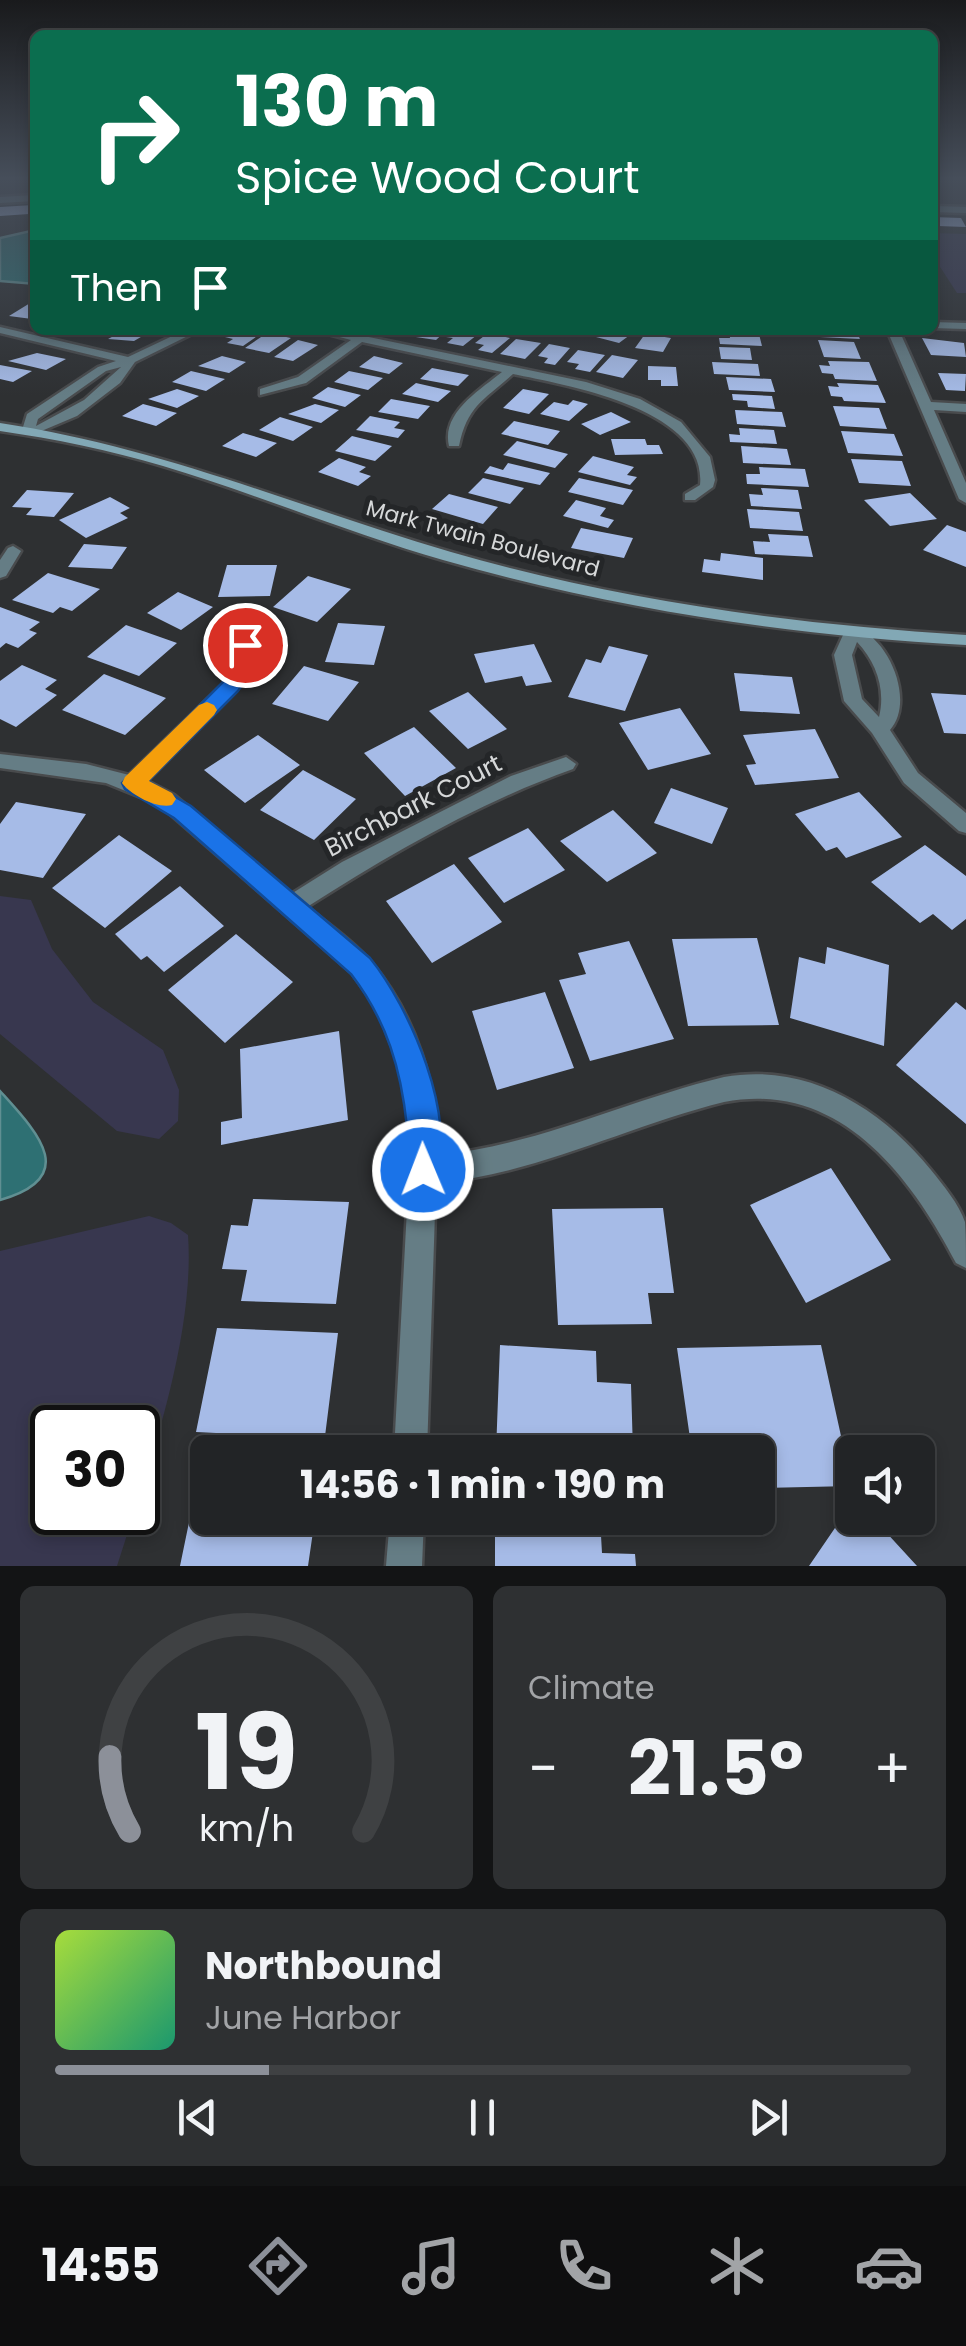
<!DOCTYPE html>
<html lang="en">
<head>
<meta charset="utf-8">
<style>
  :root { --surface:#222426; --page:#2e3032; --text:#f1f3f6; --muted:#a2a4a7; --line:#3f4143; --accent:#8c9099 }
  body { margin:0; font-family:Poppins,sans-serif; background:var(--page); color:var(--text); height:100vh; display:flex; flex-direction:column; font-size:38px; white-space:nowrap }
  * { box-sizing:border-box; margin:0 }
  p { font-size:32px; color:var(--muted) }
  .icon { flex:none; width:55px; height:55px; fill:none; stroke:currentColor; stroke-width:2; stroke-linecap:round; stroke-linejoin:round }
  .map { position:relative; height:1566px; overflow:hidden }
  .details { display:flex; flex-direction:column; gap:20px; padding:20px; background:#131415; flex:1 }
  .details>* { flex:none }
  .top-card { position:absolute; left:30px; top:30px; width:908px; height:305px; border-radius:15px; box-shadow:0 5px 15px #0003,0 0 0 2px var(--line); background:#0b6e4f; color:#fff; overflow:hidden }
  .tools { position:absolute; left:835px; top:1435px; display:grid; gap:20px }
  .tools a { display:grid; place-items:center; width:100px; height:100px; border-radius:15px; background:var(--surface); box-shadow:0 5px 15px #0003,0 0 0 2px var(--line); font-size:50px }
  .speed { position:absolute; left:30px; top:1405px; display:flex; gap:20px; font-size:50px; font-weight:700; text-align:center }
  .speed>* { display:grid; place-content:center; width:130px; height:130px; border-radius:50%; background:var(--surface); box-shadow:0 5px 15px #0003,0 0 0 2px var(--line); line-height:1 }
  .speed .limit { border:5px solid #111; border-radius:15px; background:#fff; color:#111 }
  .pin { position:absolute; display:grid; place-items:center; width:85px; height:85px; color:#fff; margin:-42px; border:5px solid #fff; border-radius:50%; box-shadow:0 2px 10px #0007 }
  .me { position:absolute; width:110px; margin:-55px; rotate:359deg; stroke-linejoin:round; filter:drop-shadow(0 0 8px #0008) }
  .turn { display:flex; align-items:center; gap:35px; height:210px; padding:0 40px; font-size:45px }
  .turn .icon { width:130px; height:130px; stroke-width:2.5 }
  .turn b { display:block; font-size:70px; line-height:85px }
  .then { display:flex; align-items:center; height:95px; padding:0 40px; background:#0003; gap:20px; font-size:38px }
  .big { font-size:75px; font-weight:700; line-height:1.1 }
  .details .tile { flex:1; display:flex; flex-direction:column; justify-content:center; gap:15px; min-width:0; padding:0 35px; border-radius:15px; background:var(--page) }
  .details .dial { align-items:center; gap:0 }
  .dial svg { height:260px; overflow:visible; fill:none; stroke:var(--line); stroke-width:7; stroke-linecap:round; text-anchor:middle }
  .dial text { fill:var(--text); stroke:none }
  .song { display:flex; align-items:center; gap:30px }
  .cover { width:120px; height:120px; border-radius:15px; background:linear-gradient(135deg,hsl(80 70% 55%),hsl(160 70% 35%)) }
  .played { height:10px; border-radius:5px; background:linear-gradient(90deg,var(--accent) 25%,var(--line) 25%) }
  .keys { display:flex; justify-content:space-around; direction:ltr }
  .heat { display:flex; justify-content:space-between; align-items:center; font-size:55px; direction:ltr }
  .details .tiles { flex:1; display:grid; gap:20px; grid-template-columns:1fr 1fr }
  .tile:last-child { grid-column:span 2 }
  .trip { position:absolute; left:190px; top:1435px; width:585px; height:100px; border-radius:15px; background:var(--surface); box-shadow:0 5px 15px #0003,0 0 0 2px var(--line); font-weight:700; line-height:100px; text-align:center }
  .dock { display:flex; height:160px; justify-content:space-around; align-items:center; background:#0e0e0f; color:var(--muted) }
  .dock .icon { width:70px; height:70px }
  .dock .active { color:var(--accent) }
  .dock b { font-size:45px; color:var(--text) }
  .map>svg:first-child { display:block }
</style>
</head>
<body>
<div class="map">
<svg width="966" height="1566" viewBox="0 0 966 1566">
  <rect width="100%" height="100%" fill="#2e3032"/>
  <path fill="#38374f" d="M932,233L966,234V293H957L933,256Z
    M0,896L31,900L52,949L93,1002L163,1050L179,1090L178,1121L159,1139L117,1131L0,1034Z
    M149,1216L171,1223L188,1235C194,1319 163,1422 138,1502V1428H52V1512L134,1513L117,1566H0V1251Z"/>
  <path fill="#2e7073" stroke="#608f92" stroke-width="2.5" d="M35,230V284L0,281V238Z
    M0,1091C36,1131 82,1177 0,1200Z"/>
  <path fill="#a6bbe7" d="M33,205L29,214L0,216V207Z
    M932,217L961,218L966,227L938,226Z
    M35,300L32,319L9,316Z
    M125,330H153L134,341L108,339Z
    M236,330H253L263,332L243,346L227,343L233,339L225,337Z
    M416,330H447L436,340L409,336Z
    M455,330H476L482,331L463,346L447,343L453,338L446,337Z
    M605,330H627L634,332L619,343L596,337Z
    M817,330H856L860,339L820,337Z
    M267,333L291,338L269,353L245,348Z
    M488,333L510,338L492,353L478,350L484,345L475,343Z
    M729,333L759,334L762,346L720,344L719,338H730Z
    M645,334L671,338L663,352L635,348Z
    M922,338L964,343L966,357L931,355Z
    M516,339L541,343L525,359L500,354Z
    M298,340L318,345L293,361L274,357Z
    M818,340L854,342L861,359L824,357Z
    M549,344L570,348L555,365L544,363L548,358L538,356Z
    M719,347L750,348L752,360L721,359Z
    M578,350L605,355L590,372L575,369L579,364L567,362Z
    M37,353L66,359L46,370L8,361Z
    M612,355L638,360L623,378L596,372Z
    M222,356L246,362L229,373L198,366Z
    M374,356L403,363L389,374L359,367Z
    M828,361L869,362L877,381L835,379L833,374L822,373L819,365L830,366Z
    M712,362L758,364L760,376L714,374Z
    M0,365L32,371L13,382L0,379Z
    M648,366L676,367L678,386H661V380H648Z
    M432,368L469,375L458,386L420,379Z
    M191,371L225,379L206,391L172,382Z
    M349,371L383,378L368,390L334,382Z
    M938,373L966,374L965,391L946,390Z
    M726,377L771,379L775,392L729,390Z
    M416,383L451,391L438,402L402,394Z
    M837,383L878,385L886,403L844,401L842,397L831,396L828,386L839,387Z
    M328,387L361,395L345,407L312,398Z
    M177,389L199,396L177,408L148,399Z
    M523,389L549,394L529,414L503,408Z
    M732,394L772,396L775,409L748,407L747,401L733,400Z
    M391,399L430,406L418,419L378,412Z
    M573,400L588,404L569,421L540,414L554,402L568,405Z
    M143,404L177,413L156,426L122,416Z
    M315,404L339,410L321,423L288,414Z
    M833,406L879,408L887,429L840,426Z
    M735,410L782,412L786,427L737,424Z
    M611,412L631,422L600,435L581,424Z
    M370,416L400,422L394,428L405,430L398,438L356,430Z
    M280,417L313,427L293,441L259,430Z
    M514,421L560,431L548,445L501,434Z
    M739,428L774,430L777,444L730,442L729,434L740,435Z
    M841,431L894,434L903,456L848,453Z
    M243,433L277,443L256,457L222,446Z
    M352,436L392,446L375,461L335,451Z
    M611,439H645L647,445H659L663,454L615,455Z
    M517,441L568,454L555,468L503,455Z
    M741,446L787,449L791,465L743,463Z
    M593,456L634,467L627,475L637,477L630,485L578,472Z
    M339,458L366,467L359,472L371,476L358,486L318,472Z
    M851,459L902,461L911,486L859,483Z
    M508,463L550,473L540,485L484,473L490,466L503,470Z
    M759,467L805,469L809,487L747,484L746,474H760Z
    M483,478L524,488L510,504L468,493Z
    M579,478L633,490L623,505L568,492Z
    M761,488L798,490L802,509L751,506L749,494L763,495Z
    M27,490L74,493L54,517L26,515L32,508L12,507Z
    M910,493L937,519L890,526L864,500Z
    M449,494L498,507L483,524L432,509Z
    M110,497L130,508L120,513L128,518L86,538L59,520Z
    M576,500L606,508L600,516L614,520L608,528L563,516Z
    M747,509L799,512L803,531L750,528Z
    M947,525L966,532V567L923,550Z
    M581,528L633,538L624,558L571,548Z
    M768,534L808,536L813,557L755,554L753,541L770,542Z
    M84,544L127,547L112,569L68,567Z
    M721,553L763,558V580L702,572L704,559L720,561Z
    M227,565H277L270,596L218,597Z
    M48,573L100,589L72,611L60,607L53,613L12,600Z
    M308,576L351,589L317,622L273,607Z
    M178,592L213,607L181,630L147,613Z
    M0,607L40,622L29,630L37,633L18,648L6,643L0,648Z
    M338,623L385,626L374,665L325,662Z
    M126,625L177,643L139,676L87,657Z
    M534,644L552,682L526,686L522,676L485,683L474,654Z
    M609,646L648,655L625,711L568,697L586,659L601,663Z
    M22,665L57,680L45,689L57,695L16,727L0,719V681Z
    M304,666L359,682L328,721L272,704Z
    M734,673L792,677L800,714L740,711Z
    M104,674L166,698L125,735L62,710Z
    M468,692L507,729L468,749L429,711Z
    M931,693L966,695V734L944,733Z
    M680,708L711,754L648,770L619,723Z
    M414,727L456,768L405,796L364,753Z
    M815,729L839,778L755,785L746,765L756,764L743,735Z
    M258,735L300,765L245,803L204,770Z
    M303,770L356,799L314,840L260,810Z
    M671,788L728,808L712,844L654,823Z
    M859,792L902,837L846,858L837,847L826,851L795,814Z
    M16,802L86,814L43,878L0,870V824Z
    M613,810L657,853L607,882L560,841Z
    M528,828L565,870L504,903L468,858Z
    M119,835L172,871L105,928L52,888Z
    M925,845L966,876V919L952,930L933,914L920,923L871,882Z
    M454,864L502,922L432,963L386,901Z
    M180,886L224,926L164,972L147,956L141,960L115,934Z
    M236,934L293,982L225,1043L168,990Z
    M757,938L779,1025L688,1026L672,939Z
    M629,941L674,1039L590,1061L559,980L586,974L578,953Z
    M827,947L889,965L884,1046L790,1018L799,957L825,964Z
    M545,992L574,1068L497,1090L472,1011Z
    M956,1002L966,1010V1124L896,1065Z
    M339,1031L348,1120L221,1145V1122L242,1118L240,1049Z
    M831,1168L891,1260L806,1303L750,1205Z
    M253,1199L349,1202L336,1304L241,1301L247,1270L222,1269L231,1225L248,1226Z
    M663,1208L674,1293H648L652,1324L558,1325L552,1209Z
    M217,1328L338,1333L323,1452H212L216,1433L196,1432Z
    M500,1345L596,1351L597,1382L631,1384L633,1452H496Z
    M821,1345L852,1486L758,1488V1452H692L677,1348Z
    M193,1503L208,1504V1518H315L308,1566H180Z
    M852,1503V1518H873L917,1566H809Z
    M495,1518H600L602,1553L635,1554L636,1566H495Z"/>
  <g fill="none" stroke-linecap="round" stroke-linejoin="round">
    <defs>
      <path id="street" d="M35,195V201L0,203V197Z
        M932,206L966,207V213L932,212Z
        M932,322L966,323V329L932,328Z
        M0,327L128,357L185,330H200L135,362L120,383L77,416L32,435L23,427L27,414L98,367L116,361L0,333ZM121,367L84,400L36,426L38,419L106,371Z
        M313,330H335L586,382L640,399L681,422L710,457L715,480L713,487L695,500H685V494L700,485C708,409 566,385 513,374C484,400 467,406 459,446H449C441,413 480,390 502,372L362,342L306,383L260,395V389L298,377L351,340Z
        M887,330H899L931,402L966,404V412L934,410L966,483V503L959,499Z
        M13,546L21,551L6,576L0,578V560L8,548Z
        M857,628C890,640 915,702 890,730L918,773L966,813V833L959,831L904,783L872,733L844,701L834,655L843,635ZM857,642C876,662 886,689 879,717L862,699L852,655Z
        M245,640L254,645L251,669L236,691L147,781L174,795L291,894L342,862L511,776L566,757L576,764L573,769C480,802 390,854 307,907C328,924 353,941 371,962C415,1015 439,1086 437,1155C537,1146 627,1100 724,1077C807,1062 881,1108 931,1170C943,1185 959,1204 965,1222C966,1235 966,1254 966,1268L956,1263C909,1173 838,1080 724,1102C627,1126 537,1174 436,1183L427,1452H394L411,1134L402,1072L377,1008L352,973L160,805L106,783L0,768V754L86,764L129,775L224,683L233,669L236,645Z
        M390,1518H424L422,1566H386Z"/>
      <path id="secondary" d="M0,423C160,447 298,507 451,552C619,601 792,624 966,635V645C788,635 615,609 443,560C349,533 257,494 163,466C109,450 55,439 0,431Z"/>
    </defs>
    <use href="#street" stroke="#494b4d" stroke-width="5"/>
    <use href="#secondary" stroke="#494b4d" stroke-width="5"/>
    <use href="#street" fill="#657d85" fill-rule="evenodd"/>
    <use href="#secondary" fill="#82a8b5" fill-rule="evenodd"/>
  </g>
  <linearGradient id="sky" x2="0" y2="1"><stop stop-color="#191a1c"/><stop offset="0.45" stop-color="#464e5a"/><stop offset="1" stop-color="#464e5a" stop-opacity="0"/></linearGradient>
  <rect width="966" height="396" fill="url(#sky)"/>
  <path fill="#1a73e8" stroke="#114b97" stroke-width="2.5" d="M245,639L255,645L253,669L238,691L148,781L191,806L370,958C409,1006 460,1120 434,1181L423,1186L412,1181C405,1164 410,1145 407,1127C401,1069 387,1021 351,974L174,818L125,789L122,783L223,682L232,668L235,645Z"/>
  <path fill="#f59e0b" d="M207,702L214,705L217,710L214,715L149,781L172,793L176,799L172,805C157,809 131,795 122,783L125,777L199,705Z"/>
  <g text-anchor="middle" stroke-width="10" stroke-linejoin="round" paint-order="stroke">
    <g font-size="22" fill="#d6d8d9" stroke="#242628">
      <text transform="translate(483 538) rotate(15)" y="8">Mark Twain Boulevard</text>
    </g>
    <g font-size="25" fill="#d6d8d9" stroke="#242628">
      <text transform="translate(413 805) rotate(-27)" y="9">Birchbark Court</text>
    </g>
  </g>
</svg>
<div class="tools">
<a><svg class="icon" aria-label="sound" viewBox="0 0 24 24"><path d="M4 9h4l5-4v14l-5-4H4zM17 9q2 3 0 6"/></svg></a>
</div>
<div class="speed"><div class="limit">30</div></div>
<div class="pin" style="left:245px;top:645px;background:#d93025"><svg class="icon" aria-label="arrive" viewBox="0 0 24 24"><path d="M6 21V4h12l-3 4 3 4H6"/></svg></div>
<svg class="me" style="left:423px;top:1170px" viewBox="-20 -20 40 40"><circle r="17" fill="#1a73e8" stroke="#fff" stroke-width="3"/><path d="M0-11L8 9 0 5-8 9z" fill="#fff"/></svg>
<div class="trip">14:56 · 1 min · 190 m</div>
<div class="top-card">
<div class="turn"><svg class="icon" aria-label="right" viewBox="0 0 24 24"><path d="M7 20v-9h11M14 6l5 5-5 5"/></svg><div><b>130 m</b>Spice Wood Court</div></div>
<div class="then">Then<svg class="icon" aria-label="arrive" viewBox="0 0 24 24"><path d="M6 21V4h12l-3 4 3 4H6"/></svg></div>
</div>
</div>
<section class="details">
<div class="tiles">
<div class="tile dial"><svg viewBox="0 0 100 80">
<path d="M14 69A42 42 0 1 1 86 69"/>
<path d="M14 69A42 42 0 0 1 8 46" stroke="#8c9099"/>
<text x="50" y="56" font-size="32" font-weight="700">19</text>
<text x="50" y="72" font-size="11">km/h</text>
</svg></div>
<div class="tile"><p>Climate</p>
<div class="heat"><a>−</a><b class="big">21.5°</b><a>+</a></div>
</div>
<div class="tile">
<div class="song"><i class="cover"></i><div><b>Northbound</b><p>June Harbor</p></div></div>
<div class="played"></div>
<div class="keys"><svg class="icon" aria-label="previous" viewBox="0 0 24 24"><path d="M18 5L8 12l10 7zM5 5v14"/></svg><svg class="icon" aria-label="pause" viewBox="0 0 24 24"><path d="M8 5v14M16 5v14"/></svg><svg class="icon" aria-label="next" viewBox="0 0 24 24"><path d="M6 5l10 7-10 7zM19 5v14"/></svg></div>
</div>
</div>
</section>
<nav class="dock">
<b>14:55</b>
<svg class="icon active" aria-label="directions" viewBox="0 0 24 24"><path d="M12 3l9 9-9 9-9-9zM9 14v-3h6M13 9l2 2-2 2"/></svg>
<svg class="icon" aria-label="music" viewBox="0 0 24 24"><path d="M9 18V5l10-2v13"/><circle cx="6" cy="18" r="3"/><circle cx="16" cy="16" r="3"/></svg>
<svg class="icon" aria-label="phone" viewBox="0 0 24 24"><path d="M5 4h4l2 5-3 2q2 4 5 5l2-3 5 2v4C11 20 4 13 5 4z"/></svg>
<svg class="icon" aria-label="climate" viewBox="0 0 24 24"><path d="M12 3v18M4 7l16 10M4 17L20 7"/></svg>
<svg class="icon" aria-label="car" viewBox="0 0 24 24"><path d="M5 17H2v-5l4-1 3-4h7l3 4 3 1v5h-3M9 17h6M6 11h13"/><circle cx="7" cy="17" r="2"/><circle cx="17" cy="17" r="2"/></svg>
</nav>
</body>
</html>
